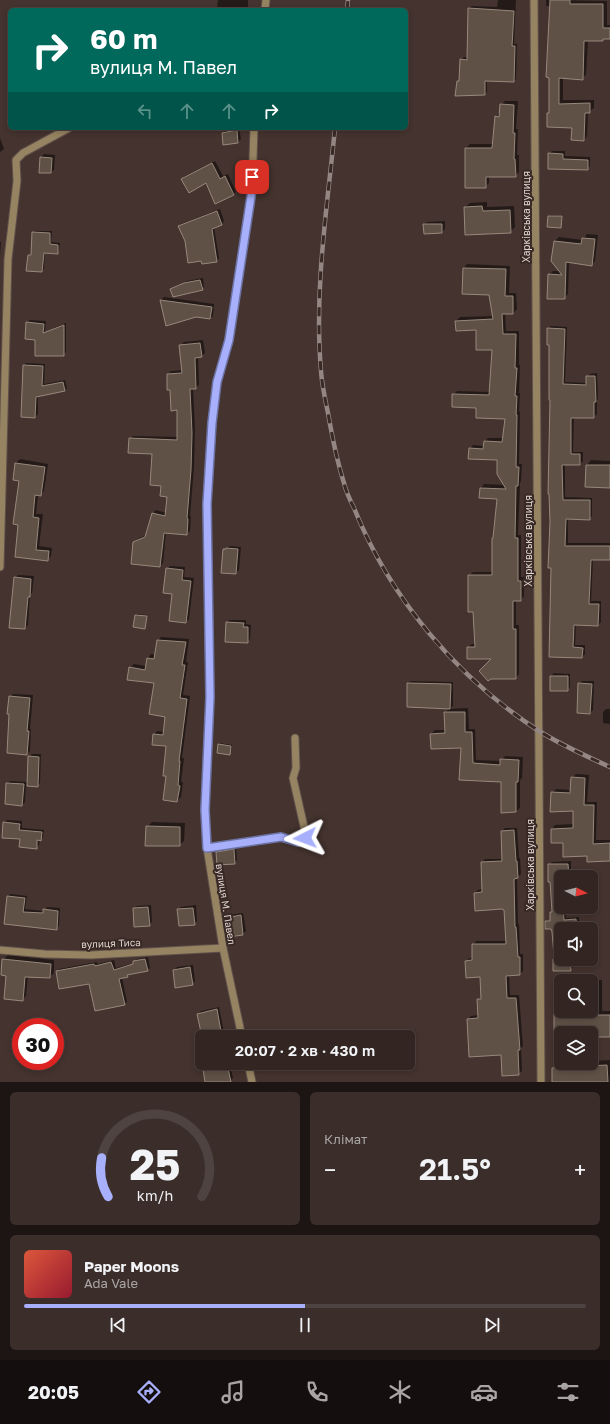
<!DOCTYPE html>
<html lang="uk">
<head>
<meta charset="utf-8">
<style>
  :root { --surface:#332622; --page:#3b2e2a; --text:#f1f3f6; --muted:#a9a5a5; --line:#4e4340; --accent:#a8b0fc }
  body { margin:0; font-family:"Golos Text",sans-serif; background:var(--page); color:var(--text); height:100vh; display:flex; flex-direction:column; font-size:15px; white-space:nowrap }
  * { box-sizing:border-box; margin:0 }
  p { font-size:13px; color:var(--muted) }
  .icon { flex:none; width:22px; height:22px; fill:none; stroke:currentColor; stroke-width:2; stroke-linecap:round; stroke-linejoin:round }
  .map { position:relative; height:1082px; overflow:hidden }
  .details { display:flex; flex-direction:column; gap:10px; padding:10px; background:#1c1513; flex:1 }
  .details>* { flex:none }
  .top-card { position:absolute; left:8px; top:8px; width:400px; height:122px; border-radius:6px; box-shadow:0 2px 6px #0003,0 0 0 1px var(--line); background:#00695c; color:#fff; overflow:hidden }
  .needle { width:26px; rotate:96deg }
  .fabs { position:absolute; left:554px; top:870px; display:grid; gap:8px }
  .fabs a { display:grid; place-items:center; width:44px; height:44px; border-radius:6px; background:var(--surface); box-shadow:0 2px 6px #0003,0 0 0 1px var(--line); font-size:20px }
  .speed { position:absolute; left:12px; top:1018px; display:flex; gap:8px; font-size:20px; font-weight:700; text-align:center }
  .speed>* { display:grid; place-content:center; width:52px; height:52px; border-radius:50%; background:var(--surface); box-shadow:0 2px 6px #0003,0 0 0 1px var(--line); line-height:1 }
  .speed .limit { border:6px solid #d22; background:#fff; color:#111 }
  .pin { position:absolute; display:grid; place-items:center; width:34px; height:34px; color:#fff; margin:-17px; border-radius:8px; box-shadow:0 2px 6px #0006 }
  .me { position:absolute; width:44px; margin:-22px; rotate:267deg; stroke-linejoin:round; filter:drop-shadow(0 0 3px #0008) }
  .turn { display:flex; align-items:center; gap:14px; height:84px; padding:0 16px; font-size:18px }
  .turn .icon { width:52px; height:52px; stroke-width:2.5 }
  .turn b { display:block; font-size:28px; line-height:34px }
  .lanes { display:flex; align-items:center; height:38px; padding:0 16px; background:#0003; justify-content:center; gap:20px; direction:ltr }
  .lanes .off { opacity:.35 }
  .big { font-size:30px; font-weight:600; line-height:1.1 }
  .details .widget { flex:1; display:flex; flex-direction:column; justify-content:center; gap:6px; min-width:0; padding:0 14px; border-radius:6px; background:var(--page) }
  .details .dial { align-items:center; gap:0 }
  .dial svg { height:104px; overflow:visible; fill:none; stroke:var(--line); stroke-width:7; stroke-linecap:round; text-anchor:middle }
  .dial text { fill:var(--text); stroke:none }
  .song { display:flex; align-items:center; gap:12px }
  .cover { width:48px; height:48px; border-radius:6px; background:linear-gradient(135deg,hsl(10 70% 55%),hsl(350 70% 35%)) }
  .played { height:4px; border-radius:2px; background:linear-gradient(90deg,var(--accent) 50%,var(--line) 50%) }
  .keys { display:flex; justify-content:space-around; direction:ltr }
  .heat { display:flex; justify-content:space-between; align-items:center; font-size:22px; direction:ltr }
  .details .tiles { flex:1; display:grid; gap:10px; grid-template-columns:1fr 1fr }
  .widget:last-child { grid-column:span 2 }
  .trip { position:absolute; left:195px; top:1030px; width:220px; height:40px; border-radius:6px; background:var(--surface); box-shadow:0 2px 6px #0003,0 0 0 1px var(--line); font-weight:600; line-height:40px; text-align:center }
  .tab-bar { display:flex; height:64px; justify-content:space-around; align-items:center; background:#140f0e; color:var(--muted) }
  .tab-bar .icon { width:28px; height:28px }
  .tab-bar .on { color:var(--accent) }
  .tab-bar b { font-size:18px; color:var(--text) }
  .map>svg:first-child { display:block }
</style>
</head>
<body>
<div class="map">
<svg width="610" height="1082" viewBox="0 0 610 1082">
  <rect width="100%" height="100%" fill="#44332e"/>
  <path fill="#0007" d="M218,0H248V9H251V10H214L217,8Z
    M498,0H516L514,44H517L516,79L514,81L487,80V92L485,94L458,82L460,79L461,60L464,57H468L469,8L472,6L497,7Z
    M546,0L607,1V25H610V38H605L603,40H588L586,75L582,78L563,77V100H594V108L588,112L587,136L584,140L573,127L548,114L550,112L551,6H546Z
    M505,101H518L516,129H518L517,155H519V172L515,176H489V183L485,187L466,148L470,144H493L496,117L500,112L501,105Z
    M225,128H239L241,139L238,142L224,144L223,133L226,130Z
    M0,138L4,149L0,152Z
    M552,151H565V156L590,157V166L587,169L549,154Z
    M44,154L55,155L54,170L51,172L41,157Z
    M215,161L223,176L228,174L236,192L233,194L206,181L182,179L185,176Z
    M487,202V207L514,206L515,227L510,232L465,207L470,203Z
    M220,209L224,221L222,224L214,227L219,258L217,261L202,260L186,241L179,226L181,224Z
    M550,215H562L560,227L548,226Z
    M445,221V229L442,232L425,233L424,224L427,222Z
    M35,231H52L51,242L60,243L59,251L57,253L45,252L44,269L42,271L29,255L33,253V233Z
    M587,234L598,235L595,261L591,265L569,262L568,294L564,298L549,275L553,271H560L555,241L559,237L583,240Z
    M0,242H1L0,256Z
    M467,264L510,266L509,293H516L517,309L513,313H505L506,331H519V365H520L519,393H520L519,411L520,412L519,464H522L521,481L520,483L518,535H521V577H524V596L521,600H516V625H519V674L516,678L493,658L468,647L472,644H476L474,611L469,576L473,572H493L498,498L480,497L481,488L484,484L505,485L498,459L470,449L473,445L484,446L485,441L488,438H504L506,418L477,407L453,395L457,391L490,392L493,349L477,329L456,321L460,317L493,316L490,294L464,268Z
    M203,278L204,287L202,289H171L174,287L187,281Z
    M164,297L214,304L213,316L210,318L196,316L167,325L161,300Z
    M30,320L46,321L45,332L66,323V352L63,355L36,339L27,323Z
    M551,326L567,327L565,382L587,383V377L590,374L597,373L598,399L597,400V414L594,417H574L573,452H583V461L580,464H565V497L592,498V516L589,519H568V543H610V559H593L591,601H601V622L598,625L576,624L575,645H585V654L582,657L550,656L552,567L550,478V344L548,329Z
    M203,340L205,353L201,356L198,357L199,385L195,388H193L195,429L194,467L190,516H191L190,531L186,534L166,532L163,563L160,566L134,542L138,539L146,535L153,513L156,510L166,513L168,496L162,485L153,453L130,439L133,436L178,437V409L168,374L171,371L183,370L180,346L184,342Z
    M26,363L45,364L44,384L65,380L67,388L64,391L38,396V414L35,417L24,366Z
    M20,459L48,464L44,491L40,495H38L36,514H43L39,546L52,548L51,556L47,560L16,556L19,524L20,480L14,479L16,463Z
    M591,460L610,461V487L587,465Z
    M230,546L241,547L239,570L236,573L224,550Z
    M170,566L185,567L184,577L194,578L189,619L186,622L173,593L167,569Z
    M18,575L34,576L32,593L30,595L28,625L25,628L15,578Z
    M137,614L147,615L145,628L134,627Z
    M229,620H246V624L251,625L250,639L247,642L227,623Z
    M161,637L189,639L186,662H188L183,695L190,696L182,758H184L181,782H183L181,797L177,801L167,775V745L154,735L157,731L165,732L166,716L155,682L130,668L134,664L146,666L148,658L151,654L156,655L158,641Z
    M554,673L570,674V687L567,690L551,676Z
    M411,681L453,682V706L449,709L468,708L469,729H475L476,760L501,761L505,756L523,757L522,778L520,780V808L516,811L502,781L460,779L462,747L431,734L435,730H446L445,712L450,708L408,683Z
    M582,681H594L593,710L590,713L579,684Z
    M13,694L33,695L30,729H31L30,751L27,754L10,697Z
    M606,709H610V724L603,723V712Z
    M220,743L232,745L231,752L230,753L219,744Z
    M32,754H41L40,783L37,786L26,785L25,802L22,805L7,784L10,781L28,782L29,757Z
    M576,774L589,775L587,802H597L596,840H610V860L588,855L564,842L552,829L555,825L574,824V810L552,793L556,789L571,790L572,778Z
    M7,820L22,821V828L44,830L43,837L40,840L39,845L36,848L21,838L4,823Z
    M152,822L185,823L184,841L179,845L147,827Z
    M505,828H517L519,858H520L521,874L517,878L518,924H519L520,954H523V971L520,974L509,975L510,995H519L523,1046L521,1048L522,1071L518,1074L502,1054L468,1019L471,1016L479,1015L478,1000L482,996L481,976L466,961L470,958H473V945L476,941H507L505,910L475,893L478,890L483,889L482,863L485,859H503L502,831Z
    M236,847L237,860L234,863L217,852L220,849Z
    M571,861V877H561V907H566V918L579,917L580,926L577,929H561V959H573V967L570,970H554V958L555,956L552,932L551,881L549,865L552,862Z
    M10,894L27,896L25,909L44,911L47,907L60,908L59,926L56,929L5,923L8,897Z
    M151,905L152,922L149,925L134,908L137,906Z
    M196,905L197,921L194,924L178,910L181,907Z
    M243,913L246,931L243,934L226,918L229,915Z
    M8,955L54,960V973L49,977L28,976L26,996L22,1000L7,975L3,960Z
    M148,957L150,968L147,970L129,974L122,977L127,1002L124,1004L90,983L57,971L59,969L97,962V964L114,960L116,968L134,963L137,959Z
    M193,965L195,981L192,984L174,970L177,967Z
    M589,980H602V1011H610V1036H596L595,1061L610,1060V1082H553V1068L558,1063H591V1033H575V1029L555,1030L554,995L559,990H561V1011H591V981H588Z
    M219,1007L225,1037H203L198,1014L201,1011Z
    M202,1063H230L233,1078L230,1081L225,1082H206Z"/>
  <path fill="#5f5146" stroke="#98887c" d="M550,0H570V4H603V28H610V39H603V41H584L583,80L559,78V104L590,103V113H585L584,141L571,140L572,128L547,127V113H549V78L546,77Z
    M468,8L514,11L512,46H515L514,82L485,81V95L455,96L457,81H459L460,59L467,60Z
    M500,104L514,105L513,133H515L514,159H515L516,177H486V188H465V148H492L495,116L499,117Z
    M237,130L238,143L223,145L222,133Z
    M548,153L563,154V159L588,160V170L548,169Z
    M40,157L52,158L51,173H39Z
    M212,163L220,179L225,176L234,195L215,204L206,183L189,193L181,179Z
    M482,206L483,211L510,210L511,233L465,235L464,207Z
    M217,211L222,225L212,229L217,262L202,264L201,261L188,263L185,241L178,226Z
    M548,216H562L561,228L547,227Z
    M423,224H442V233L424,234Z
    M32,232L50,233V244L58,245V254L44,253L42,272L26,271L28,255H31Z
    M582,238L595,239L592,266L566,262L565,299H547L548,274L562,275L551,261L554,241L581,244Z
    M463,268L506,269L505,296H513V314H502L503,334H516L515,368H517L515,396H517L516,415H517L516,467H519L518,486H516L515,538H518V581H521V601H513V629H516V679H491L488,681L479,671L491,659H467V647H475L473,612H468V575H492V538H493L497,499L479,498L480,488L506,489L497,474V460L468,459L469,448L483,449L484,441L502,442L505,419L476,418V408L452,407V394L489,395L492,350H476V330L456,331L455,321L493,319L489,295L462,294Z
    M200,280L203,290L173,297L170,289L184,283Z
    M160,300L212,307L210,319L196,317L166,326Z
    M26,322L44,324L43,333L64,325V356H35V340L25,339Z
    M547,328L565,329L563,384L586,385V376H595L596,402H594V418H571V454H580V465H562L563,500H590V520L566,519L565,546H610V560H591L589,604H599L598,626L574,625L573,647L583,648L582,658L549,657L551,568H548L550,522L549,494H548L550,400H549V345H547Z
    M200,343L202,357L195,358L196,389H190L192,433L191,470L187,518L188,519L187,535L164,533L160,567L131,564L133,542L145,537L152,513L165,516L167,497L160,496L161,486L150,485L152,454L128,453L129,438L177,440V410L171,411L170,390H167V374L182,373L179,345Z
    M23,365L43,366L42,386L63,382L65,391L36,397L35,418L21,417Z
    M15,463L45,467L41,496L35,495L33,517L39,518L36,550L49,551L48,561L15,557L18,525L13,524L19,481L13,480Z
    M586,465H610V488L585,487Z
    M226,548L238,549L236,574L221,573L223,549H226Z
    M166,568L183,570L182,580L191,581L186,623L169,621L172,594L163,593Z
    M14,577L31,579L30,597H28L25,629L9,628Z
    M135,615L147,616L145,629L133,627Z
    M226,622L244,623L243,627H248V643L225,642Z
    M157,640L186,642L182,665H185L180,698L187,699L179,761H180L178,785L180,786L177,802L163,800L166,776H163L166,746L152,745L153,734L163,735L165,717L149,714L154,683L127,680L129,667L145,670L147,658L154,659Z
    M550,676H568V691H550Z
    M407,683L451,684L450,709L407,707Z
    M578,683L592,684L590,714L577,713Z
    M9,696L30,698L27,731H29L27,755L7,753L9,714H7Z
    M444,712H465V732H472L473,763L500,765V759L519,760L518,782H516V812L501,813V782L459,780L461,748L431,749L430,734L445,733Z
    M218,744L231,746L230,755L217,753Z
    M28,756L39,757L38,787L27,786Z
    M571,777L585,778L584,805H594L593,844L610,843V861L587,862V856L563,857V843H551V829L573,828V811L550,812L551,792L570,793Z
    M6,783L24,784L22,806L5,804Z
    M3,822L20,824L19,830L42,832L41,841L37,840V849L19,847L20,839L2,838Z
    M146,826L180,827V846H145Z
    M514,830L516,861H517L518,878L514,879L515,927H516L518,957H520V975L506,976L507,998H516L520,1050H518L519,1075L502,1076L501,1055L469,1057L467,1019L478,1018L477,999H481L480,977L466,978L465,961L472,960V944H506L504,910L502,909L475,911L474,893L482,892L481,862L502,861L501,831Z
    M234,849L235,864L217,865L216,852Z
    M548,864H568L569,877H561V907H563L564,920L576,919L577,929H561V955L554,956L552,932L551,929H545V921H550V912H552L550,882H548Z
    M7,896L25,898L23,912L43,913V909L58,911L57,930L4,924Z
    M148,907L150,926L134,927L133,908Z
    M193,908L195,925L179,926L177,909Z
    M241,915L243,935L228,937L225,918Z
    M2,959L51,964L50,978L25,977L23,1001L4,999L6,976L1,975Z
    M145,959L148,971L127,975L128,977L119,979L125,1005L95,1011L89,984L59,989L56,971L94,964L95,966L111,962L114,970L133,964V961Z
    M553,959H570L571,971H553Z
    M190,967L193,985L175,988L173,970Z
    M217,1009L222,1037H202L197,1014Z
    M554,1011H597L598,1015H610V1037H591V1030L554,1031Z
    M227,1064L231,1082H205L203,1069Z
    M607,1065L608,1082H552V1068Z"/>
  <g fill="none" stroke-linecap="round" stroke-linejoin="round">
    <defs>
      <path id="minor" d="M534,0L541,1082
        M265,10L266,0
        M0,567L8,259L17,181L16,160L23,153L69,128
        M207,848L281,837L298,842L303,841L305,838V831L293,778L296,768L295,738
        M0,950L45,954L91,955L223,948
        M242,1037L223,948L207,848L205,810L210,697L207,504L212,423L217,382L229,340L252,190L254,128
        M248,1063L252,1082"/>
    </defs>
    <use href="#minor" stroke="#60504b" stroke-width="9"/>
    <use href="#minor" stroke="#968361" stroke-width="7"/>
    <defs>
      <path id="rail" d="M347,10L348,0
        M335,128C327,209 314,290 321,371C322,385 325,399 328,413C332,436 337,461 344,483C346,492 350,500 354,508C390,598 457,678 539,731C561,745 586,756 610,767"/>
    </defs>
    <use href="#rail" stroke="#948682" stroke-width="4.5"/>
    <use href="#rail" stroke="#392924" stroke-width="3" stroke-dasharray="9" stroke-linecap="butt"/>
  </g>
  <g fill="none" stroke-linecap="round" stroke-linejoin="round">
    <defs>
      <path id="route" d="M252,177V190L229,340L217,382L212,423L207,504L210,697L205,810L207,848L281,837L298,842L303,841L305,838"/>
    </defs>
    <use href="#route" stroke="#6d72a4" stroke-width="10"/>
    <use href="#route" stroke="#a8b0fc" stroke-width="7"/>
  </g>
  <g text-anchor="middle" stroke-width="4" stroke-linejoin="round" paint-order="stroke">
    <g font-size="10" fill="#ddd2cf" stroke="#392924">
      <text transform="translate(526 217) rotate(-90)" y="4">Харківська вулиця</text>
      <text transform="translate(528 541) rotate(-90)" y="4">Харківська вулиця</text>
      <text transform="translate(530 865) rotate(-90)" y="4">Харківська вулиця</text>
      <text transform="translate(226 904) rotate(81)" y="4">вулиця М. Павел</text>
      <text transform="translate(111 943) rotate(-2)" y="4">вулиця Тиса</text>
    </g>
  </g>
</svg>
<div class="fabs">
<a><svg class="needle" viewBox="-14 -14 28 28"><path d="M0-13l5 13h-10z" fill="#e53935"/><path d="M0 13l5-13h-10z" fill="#a9a5a5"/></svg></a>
<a><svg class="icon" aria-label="sound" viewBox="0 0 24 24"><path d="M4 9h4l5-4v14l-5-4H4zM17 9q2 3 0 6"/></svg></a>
<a><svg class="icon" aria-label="search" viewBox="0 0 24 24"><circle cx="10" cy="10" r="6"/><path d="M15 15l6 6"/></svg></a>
<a><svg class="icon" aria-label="layers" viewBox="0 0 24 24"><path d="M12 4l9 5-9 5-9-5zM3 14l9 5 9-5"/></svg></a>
</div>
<div class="speed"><div class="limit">30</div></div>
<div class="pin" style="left:252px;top:177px;background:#d93025"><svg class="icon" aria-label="arrive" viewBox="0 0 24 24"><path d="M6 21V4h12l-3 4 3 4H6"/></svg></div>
<svg class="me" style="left:305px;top:838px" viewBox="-20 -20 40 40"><path d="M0-17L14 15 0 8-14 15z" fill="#a8b0fc" stroke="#fff" stroke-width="4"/></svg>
<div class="trip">20:07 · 2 хв · 430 m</div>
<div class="top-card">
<div class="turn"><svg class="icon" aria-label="right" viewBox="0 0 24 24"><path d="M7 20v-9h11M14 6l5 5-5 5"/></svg><div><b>60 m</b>вулиця М. Павел</div></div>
<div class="lanes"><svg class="icon off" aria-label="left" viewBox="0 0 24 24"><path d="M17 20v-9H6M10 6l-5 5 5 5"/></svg><svg class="icon off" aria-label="ahead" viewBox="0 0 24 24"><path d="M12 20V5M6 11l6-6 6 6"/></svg><svg class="icon off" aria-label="ahead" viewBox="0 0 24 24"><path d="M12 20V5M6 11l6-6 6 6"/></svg><svg class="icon" aria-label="right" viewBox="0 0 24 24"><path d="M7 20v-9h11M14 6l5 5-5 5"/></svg></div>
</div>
</div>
<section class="details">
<div class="tiles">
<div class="widget dial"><svg viewBox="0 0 100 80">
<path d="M14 69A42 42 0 1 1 86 69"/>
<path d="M14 69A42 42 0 0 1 9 39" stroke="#a8b0fc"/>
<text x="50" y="56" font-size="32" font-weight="700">25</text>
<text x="50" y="72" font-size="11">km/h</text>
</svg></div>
<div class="widget"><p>Клімат</p>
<div class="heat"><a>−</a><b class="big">21.5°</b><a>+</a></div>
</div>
<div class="widget">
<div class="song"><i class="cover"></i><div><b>Paper Moons</b><p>Ada Vale</p></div></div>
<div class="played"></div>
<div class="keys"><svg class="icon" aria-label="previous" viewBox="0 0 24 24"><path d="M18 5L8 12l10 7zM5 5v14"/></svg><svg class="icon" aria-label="pause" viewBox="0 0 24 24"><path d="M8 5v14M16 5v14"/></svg><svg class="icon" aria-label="next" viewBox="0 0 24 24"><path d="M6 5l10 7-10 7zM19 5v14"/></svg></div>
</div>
</div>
</section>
<nav class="tab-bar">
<b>20:05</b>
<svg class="icon on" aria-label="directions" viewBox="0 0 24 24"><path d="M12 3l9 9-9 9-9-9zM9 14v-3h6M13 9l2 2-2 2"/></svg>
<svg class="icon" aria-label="music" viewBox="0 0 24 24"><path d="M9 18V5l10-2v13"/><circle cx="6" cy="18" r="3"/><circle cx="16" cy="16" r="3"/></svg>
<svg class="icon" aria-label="phone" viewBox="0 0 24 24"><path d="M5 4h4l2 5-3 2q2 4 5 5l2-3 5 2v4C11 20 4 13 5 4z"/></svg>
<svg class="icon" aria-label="climate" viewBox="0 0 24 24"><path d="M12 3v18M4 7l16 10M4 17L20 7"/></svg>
<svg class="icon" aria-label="car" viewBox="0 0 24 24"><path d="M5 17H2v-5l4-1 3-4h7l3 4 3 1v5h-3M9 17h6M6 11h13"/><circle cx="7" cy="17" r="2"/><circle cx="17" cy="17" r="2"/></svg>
<svg class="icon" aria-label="filters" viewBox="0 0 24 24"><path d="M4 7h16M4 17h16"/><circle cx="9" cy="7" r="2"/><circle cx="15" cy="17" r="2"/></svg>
</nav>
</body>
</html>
